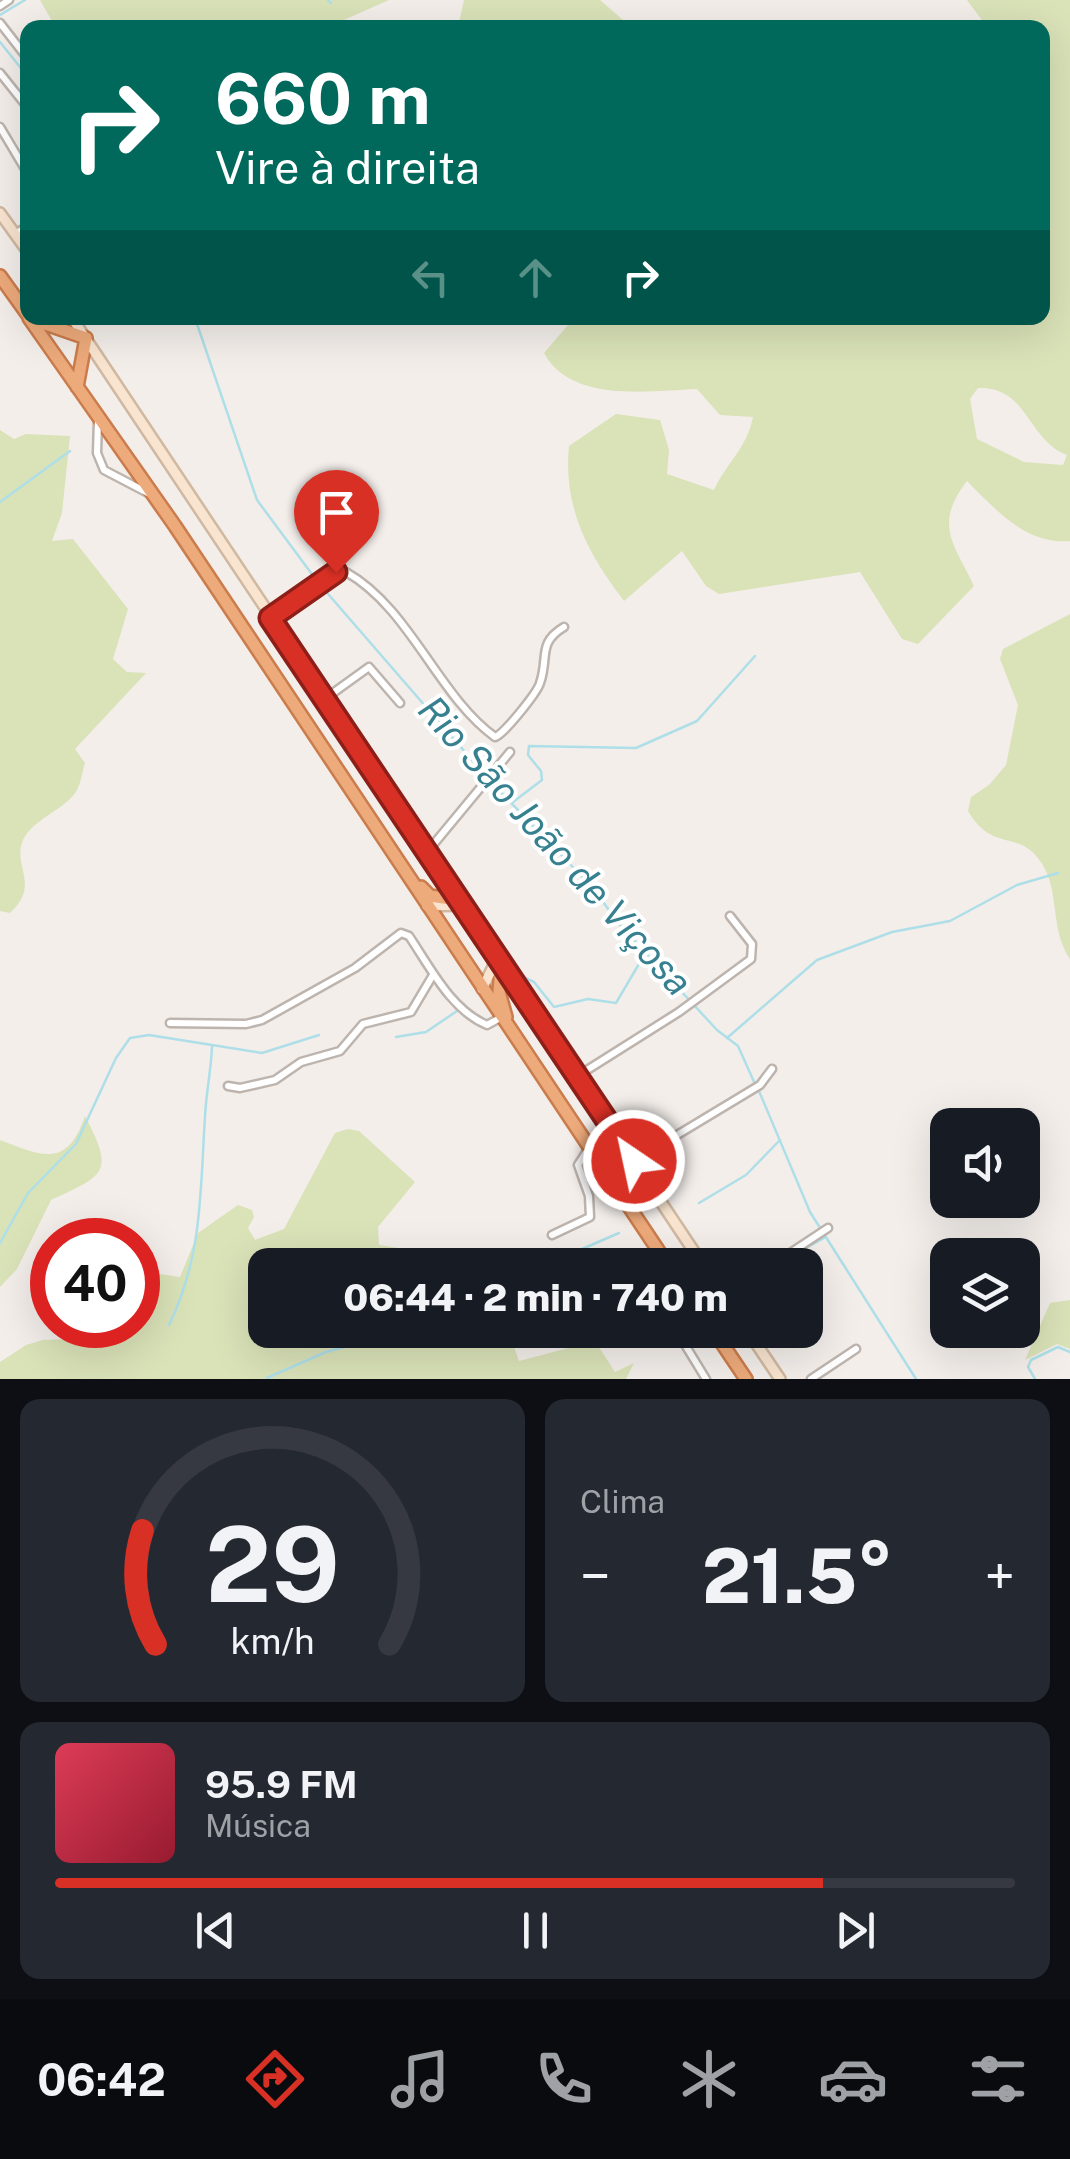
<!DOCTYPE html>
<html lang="pt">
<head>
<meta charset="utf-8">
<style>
  :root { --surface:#171b24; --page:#242831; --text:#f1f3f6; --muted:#9ea1a6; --line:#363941; --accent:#d93025 }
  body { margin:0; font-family:"Public Sans",sans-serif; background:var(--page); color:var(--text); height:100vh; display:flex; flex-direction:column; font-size:38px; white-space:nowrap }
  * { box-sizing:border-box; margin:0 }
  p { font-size:32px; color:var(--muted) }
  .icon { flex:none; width:55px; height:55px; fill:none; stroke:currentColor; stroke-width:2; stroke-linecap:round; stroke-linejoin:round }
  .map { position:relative; height:1379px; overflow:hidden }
  .drawer { display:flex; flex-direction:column; gap:20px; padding:20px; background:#0d0f14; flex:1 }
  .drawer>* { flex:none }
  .banner { position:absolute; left:20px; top:20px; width:1030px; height:305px; border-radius:20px; box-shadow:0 10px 40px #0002; background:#00695c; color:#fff; overflow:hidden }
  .fabs { position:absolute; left:930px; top:1108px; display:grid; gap:20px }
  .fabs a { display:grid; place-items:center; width:110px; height:110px; border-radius:20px; background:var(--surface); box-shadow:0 10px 40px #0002; font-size:50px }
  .speed { position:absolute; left:30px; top:1218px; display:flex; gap:20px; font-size:50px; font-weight:700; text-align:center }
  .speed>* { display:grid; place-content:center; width:130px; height:130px; border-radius:50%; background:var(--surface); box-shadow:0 10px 40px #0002; line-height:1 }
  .speed .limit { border:15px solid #d22; background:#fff; color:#111 }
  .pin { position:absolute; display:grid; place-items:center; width:85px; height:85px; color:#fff; margin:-102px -42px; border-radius:50% 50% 50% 0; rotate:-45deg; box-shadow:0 0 10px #0007 }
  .pin .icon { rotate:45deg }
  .me { position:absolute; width:110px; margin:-55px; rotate:326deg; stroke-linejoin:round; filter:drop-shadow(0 0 8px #0008) }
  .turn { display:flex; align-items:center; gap:35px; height:210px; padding:0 30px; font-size:45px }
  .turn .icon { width:130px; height:130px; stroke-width:2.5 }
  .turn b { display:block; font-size:70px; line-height:85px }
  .lanes { display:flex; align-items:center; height:95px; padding:0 30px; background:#0003; justify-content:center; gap:50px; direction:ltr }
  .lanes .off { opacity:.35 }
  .big { font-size:75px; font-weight:800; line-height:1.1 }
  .drawer .card { flex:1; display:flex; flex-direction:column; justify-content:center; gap:15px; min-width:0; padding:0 35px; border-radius:20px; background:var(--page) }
  .drawer .dial { align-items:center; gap:0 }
  .dial svg { height:260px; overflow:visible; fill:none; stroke:var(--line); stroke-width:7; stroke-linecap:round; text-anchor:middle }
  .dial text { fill:var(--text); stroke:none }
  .song { display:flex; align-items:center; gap:30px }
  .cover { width:120px; height:120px; border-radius:15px; background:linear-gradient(135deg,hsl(350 70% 55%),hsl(350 70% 35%)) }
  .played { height:10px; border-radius:5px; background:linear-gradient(90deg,var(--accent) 80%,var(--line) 80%) }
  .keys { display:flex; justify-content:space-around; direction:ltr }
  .heat { display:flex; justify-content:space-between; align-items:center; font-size:55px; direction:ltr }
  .drawer .tiles { flex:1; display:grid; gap:20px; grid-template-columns:1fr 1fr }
  .card:last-child { grid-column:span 2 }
  .trip { position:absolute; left:248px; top:1248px; width:575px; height:100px; border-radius:20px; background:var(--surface); box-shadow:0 10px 40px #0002; font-weight:800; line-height:100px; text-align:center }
  .dock { display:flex; height:160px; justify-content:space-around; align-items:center; background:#090b0e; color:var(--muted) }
  .dock .icon { width:70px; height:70px }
  .dock .on { color:var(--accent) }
  .dock b { font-size:45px; color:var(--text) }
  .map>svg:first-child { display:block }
</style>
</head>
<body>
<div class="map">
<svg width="1070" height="1379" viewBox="0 0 1070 1379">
  <rect width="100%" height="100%" fill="#f3eeea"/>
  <path fill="#dae2b8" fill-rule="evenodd" d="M40,0H389L328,27L56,28Z
    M464,0H600L631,27H458Z
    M967,0H1070V541C1026,545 995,509 967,481C933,525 954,544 974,586L918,644L902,639L860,572L719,594L706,586L682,551L624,601C588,554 563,508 569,446L616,414L660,420L669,450L667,474L714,490C727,462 747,448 753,417L720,415L697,389C648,391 571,403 544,353L574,318H1042V28L987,27ZM978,388C1028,386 1027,440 1067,455L1063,465L1024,462L977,439L970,399Z
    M0,430L14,439L26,434L70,436L62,513L52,541L73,539L128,609L113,659L127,672L146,673L75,749L85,763C82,772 81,785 75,793C62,811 33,819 23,840C12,866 41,885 10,913L0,911Z
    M1070,614V959C1048,927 1062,886 1037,857C1016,831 991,851 968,811L971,797L989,785L1006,765L1018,705L1000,659L1003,649Z
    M85,1116C115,1173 105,1175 51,1200L17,1269L0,1287V1140C42,1156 67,1169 85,1116Z
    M348,1129L359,1131L415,1182L378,1227L379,1245L405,1249L407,1265H265V1330H429L434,1339L455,1330H508L519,1361L595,1341L615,1372L634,1363L626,1379H0V1362L26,1345L43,1340L66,1339L86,1347L98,1342L110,1325H138V1271L180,1277L198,1233L238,1205L252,1210L254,1217L248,1228L255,1240L284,1229L335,1133Z
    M1070,1300V1349L1057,1344L1025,1360L1050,1303Z"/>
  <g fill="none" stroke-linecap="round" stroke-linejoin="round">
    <path stroke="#aedfe8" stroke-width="2.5" d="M328,0L331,3
      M0,15L25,0
      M0,42L28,77
      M195,318L257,500L317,581
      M0,502L70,451
      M322,587L492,783L593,888L619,924L717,1030L738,1046L755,1084
      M513,802L542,780L541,771L528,755L529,746L636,748L697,721L755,656
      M521,976L534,982L554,1007L588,999L616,1003L646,952
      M396,1037L426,1032L457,1011
      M727,1038L817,960L892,932L950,921L1017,885L1058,873
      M759,1091L810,1212L916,1379
      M699,1203L746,1175L780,1140
      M0,1243L28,1193L76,1144L116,1058L130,1038L149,1035L262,1053L319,1035
      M792,1256L824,1238
      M545,1265L619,1233
      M169,1325C203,1255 200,1192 205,1117C206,1093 211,1071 212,1047
      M267,1378L326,1352L407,1330
      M1035,1379L1028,1367L1031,1360L1058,1347L1070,1352"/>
    <defs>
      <path id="street" d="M0,6L9,0
        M0,23L28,59
        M0,73L28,108
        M0,127L28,174
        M15,234L28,226
        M98,420L97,453L104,470L148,493
        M270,618L336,572H346C410,608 438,696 495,737C504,734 537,693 540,683C549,658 537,643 564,627
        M326,698L369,667L400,703
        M428,851L510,752
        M170,1023L246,1024L262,1020L355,968L401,933L409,936C430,967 451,1010 487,1025L500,1018
        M576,1077L679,1012L751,959L752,944L730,916
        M228,1086L240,1088L275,1080L301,1062L340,1051L363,1024L411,1012L433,975
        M634,1161L760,1085L772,1069
        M552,1235L590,1217L589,1196L578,1165L589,1148
        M657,1265V1250
        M772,1265L828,1228
        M676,1330L706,1379
        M811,1379L856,1349"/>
      <path id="secondary" d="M0,213L28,252
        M72,318L703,1265
        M427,906L461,905
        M482,989L497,959
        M747,1330L780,1379"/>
      <path id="highway" d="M0,276L28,315
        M29,318L175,526L668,1265
        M31,319L86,338L77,387
        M421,887L430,896L457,900
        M501,965L499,992L506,1017
        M713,1330L746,1379"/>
    </defs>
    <use href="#street" stroke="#beb4ae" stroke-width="11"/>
    <use href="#secondary" stroke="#d0b8a1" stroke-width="14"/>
    <use href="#highway" stroke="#cb7c4c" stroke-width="16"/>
    <use href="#street" stroke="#fff" stroke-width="6"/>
    <use href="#secondary" stroke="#f8e4cf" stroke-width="9"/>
    <use href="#highway" stroke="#edaa7b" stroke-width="11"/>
  </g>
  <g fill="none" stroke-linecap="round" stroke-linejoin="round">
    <defs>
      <path id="route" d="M336,572L270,618L634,1161"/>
    </defs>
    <use href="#route" stroke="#8d1f18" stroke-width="25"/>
    <use href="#route" stroke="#d93025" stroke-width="18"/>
  </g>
  <g text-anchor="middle" stroke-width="8" stroke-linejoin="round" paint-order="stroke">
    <g font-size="38" font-style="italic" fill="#378090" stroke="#fff">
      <text transform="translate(555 846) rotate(48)" y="13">Rio São João de Viçosa</text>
    </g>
  </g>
</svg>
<div class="fabs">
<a><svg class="icon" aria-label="sound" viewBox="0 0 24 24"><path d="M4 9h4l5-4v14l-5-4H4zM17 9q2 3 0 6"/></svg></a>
<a><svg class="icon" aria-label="layers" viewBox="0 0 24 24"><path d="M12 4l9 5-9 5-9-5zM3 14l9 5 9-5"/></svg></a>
</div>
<div class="speed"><div class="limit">40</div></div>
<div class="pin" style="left:336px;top:572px;background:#d93025"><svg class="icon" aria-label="arrive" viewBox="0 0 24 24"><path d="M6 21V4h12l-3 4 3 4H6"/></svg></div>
<svg class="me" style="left:634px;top:1161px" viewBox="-20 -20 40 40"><circle r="17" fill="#d93025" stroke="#fff" stroke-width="3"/><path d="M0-11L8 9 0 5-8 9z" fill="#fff"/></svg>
<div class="trip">06:44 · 2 min · 740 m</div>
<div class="banner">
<div class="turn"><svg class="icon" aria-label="right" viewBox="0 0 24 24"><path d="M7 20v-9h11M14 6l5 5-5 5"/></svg><div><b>660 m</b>Vire à direita</div></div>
<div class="lanes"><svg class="icon off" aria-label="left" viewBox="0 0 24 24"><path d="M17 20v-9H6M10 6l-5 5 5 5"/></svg><svg class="icon off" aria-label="ahead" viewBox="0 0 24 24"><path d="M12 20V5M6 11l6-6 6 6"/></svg><svg class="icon" aria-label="right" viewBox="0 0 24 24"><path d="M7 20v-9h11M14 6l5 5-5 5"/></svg></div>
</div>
</div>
<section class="drawer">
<div class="tiles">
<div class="card dial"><svg viewBox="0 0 100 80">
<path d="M14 69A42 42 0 1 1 86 69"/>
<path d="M14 69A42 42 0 0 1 10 34" stroke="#d93025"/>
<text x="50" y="56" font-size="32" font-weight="700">29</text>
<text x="50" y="72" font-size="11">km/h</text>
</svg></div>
<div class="card"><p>Clima</p>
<div class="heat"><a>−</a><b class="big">21.5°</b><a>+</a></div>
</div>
<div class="card">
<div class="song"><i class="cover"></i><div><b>95.9 FM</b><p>Música</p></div></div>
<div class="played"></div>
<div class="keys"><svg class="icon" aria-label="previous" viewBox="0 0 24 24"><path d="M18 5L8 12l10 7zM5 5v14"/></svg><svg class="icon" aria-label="pause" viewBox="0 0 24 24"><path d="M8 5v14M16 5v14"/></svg><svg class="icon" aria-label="next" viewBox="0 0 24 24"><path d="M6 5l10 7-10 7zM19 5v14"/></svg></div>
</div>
</div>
</section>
<nav class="dock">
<b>06:42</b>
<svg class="icon on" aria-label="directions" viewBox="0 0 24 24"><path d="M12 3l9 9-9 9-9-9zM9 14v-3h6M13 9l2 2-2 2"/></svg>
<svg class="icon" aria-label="music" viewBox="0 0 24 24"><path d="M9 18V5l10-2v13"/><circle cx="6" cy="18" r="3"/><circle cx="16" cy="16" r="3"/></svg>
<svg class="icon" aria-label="phone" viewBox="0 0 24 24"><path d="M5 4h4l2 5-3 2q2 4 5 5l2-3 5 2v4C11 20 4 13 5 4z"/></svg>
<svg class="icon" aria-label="climate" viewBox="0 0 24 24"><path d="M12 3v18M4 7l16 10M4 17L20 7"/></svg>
<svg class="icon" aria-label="car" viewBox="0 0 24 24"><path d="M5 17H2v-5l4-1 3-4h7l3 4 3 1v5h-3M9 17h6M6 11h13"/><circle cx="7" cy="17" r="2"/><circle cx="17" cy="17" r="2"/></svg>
<svg class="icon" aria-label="filters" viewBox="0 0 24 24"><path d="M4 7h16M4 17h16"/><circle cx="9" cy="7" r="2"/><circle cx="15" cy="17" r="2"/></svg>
</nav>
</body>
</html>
